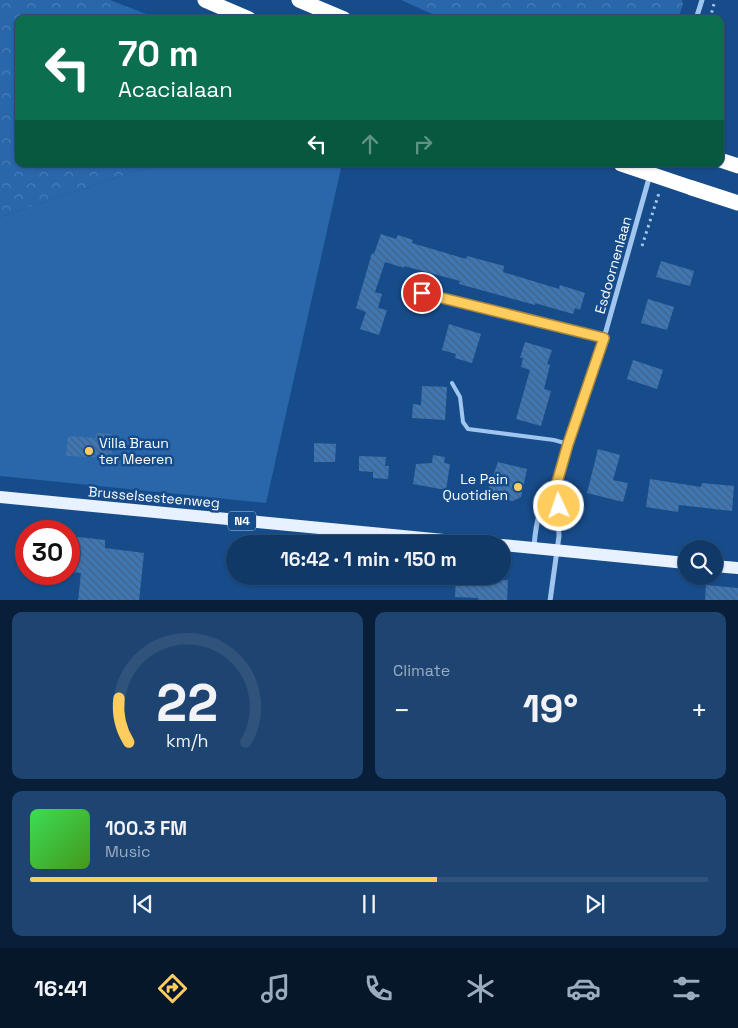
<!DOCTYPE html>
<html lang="en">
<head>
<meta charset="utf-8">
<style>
  :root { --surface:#113968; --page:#1e4471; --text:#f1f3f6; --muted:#9cacc0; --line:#30537c; --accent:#ffcd5e }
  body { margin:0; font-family:"Space Grotesk",sans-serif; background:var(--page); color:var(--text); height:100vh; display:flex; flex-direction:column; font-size:19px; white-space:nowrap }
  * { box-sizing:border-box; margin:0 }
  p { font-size:16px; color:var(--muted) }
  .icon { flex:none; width:28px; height:28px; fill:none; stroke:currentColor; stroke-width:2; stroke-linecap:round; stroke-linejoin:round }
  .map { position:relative; height:600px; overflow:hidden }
  .panel { display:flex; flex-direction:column; gap:12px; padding:12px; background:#091f39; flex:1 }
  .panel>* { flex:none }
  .top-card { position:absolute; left:15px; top:15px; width:709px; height:152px; border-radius:10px; box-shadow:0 1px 4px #0004,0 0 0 1px var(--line); background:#0b6e4f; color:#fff; overflow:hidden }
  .fabs { position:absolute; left:678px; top:540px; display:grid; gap:10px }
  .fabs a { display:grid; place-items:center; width:45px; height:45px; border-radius:50%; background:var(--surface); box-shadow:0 1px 4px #0004,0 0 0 1px var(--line); font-size:25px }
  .speed { position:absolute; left:15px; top:520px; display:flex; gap:10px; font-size:25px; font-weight:700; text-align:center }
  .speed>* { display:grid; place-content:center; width:65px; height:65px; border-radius:50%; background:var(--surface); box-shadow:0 1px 4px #0004,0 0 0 1px var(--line); line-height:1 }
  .speed .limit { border:8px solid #d22; background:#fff; color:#111 }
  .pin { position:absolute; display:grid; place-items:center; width:42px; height:42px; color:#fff; margin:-21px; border:2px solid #fff; border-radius:50%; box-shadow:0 1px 5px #0007 }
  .me { position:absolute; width:55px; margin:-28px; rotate:357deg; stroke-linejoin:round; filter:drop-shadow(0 0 4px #0008) }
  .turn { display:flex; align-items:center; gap:18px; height:105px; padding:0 20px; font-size:22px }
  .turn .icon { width:65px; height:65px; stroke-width:2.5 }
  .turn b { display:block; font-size:35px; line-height:42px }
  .lanes { display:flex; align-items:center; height:48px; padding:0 20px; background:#0003; justify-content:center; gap:25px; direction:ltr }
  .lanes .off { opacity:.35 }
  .big { font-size:38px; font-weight:800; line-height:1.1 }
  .panel .card { flex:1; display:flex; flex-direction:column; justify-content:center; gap:8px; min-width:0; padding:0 18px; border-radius:10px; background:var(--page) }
  .panel .dial { align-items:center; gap:0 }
  .dial svg { height:130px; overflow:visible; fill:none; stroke:var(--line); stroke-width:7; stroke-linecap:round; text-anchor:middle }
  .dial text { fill:var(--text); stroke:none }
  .song { display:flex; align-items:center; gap:15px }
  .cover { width:60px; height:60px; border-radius:8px; background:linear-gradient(135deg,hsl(130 70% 55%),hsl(100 70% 35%)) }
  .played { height:5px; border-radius:2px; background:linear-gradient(90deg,var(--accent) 60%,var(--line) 60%) }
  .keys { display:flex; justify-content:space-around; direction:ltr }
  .heat { display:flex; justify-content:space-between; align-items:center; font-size:28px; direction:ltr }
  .panel .tiles { flex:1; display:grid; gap:12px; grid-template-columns:1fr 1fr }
  .card:last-child { grid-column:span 2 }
  .trip { position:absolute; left:226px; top:535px; width:285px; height:50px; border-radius:25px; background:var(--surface); box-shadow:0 1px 4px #0004,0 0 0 1px var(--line); font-weight:800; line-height:50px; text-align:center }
  .menu { display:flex; height:80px; justify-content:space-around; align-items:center; background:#07172a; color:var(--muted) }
  .menu .icon { width:35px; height:35px }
  .menu .selected { color:var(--accent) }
  .menu b { font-size:22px; color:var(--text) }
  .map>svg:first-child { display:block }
</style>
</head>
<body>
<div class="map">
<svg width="738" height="601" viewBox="0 0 738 601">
  <defs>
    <pattern id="forest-crowns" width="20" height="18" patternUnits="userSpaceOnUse" patternTransform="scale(1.25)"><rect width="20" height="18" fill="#2966aa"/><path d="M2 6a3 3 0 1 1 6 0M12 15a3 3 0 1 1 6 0" fill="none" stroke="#497db7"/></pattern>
    <pattern id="building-back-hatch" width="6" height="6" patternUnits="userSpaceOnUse" patternTransform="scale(1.25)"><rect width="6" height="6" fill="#3f76b4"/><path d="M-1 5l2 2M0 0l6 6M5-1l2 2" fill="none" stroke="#466180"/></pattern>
  </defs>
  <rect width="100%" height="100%" fill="#174c8b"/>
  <path fill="#2966aa" d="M157,164H342L266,503L0,476V217Z"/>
  <path fill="url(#forest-crowns)" d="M0,0H110L159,19H19V164H157L0,217Z
    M401,0H682L683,4L678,19H443Z"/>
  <path fill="url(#building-back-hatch)" d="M381,234L396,239L398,235L413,240L412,243L466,259L467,256L504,266L503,272L559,289L560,285L585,293L580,310L575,308L573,314L535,303V305L459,284L460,281L404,266V268L385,262L375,292L382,294L378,308L387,310L379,335L360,329L366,312L356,308L372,253L374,254Z
    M661,261L694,271L690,286L656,277Z
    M648,299L674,307L667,330L641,323Z
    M449,324L481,334L472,363L455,358L456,354L442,350Z
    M525,342L552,350L547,364L550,365L544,389L551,391L541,426L516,419L530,370L521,367L523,358H520Z
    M633,360L663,370L657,389L627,379Z
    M422,386L447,387L445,420L412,418L413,404L421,405Z
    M96,433L113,434L111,458L66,456L68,436L96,438Z
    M314,443L336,444L335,462H314Z
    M598,449L620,455L613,480L628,483L623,502L587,493Z
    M433,455L445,457L444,463L450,464L446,490L413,484L416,464L432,463Z
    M359,456L386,457L385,466H389L388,479L373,478V472L359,471Z
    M498,462L527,469L521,497L513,501L485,498Z
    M650,479L701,487L702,483L734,486L732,511L679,505L678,512L646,507Z
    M69,536L105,540V548L144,553L139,601H78L81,573L69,572Z
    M456,576H474V579L508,580L507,601H478V598L455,597Z
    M706,585L738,588V601H705Z"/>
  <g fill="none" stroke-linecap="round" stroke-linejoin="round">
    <path stroke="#a0c5ef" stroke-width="3" stroke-dasharray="2.5 4" stroke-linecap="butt" d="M710,19L715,0
      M642,246L659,193"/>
    <path stroke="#a0c5ef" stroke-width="4" d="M452,383L460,397L463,422L468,429L554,440L568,444"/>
    <path stroke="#a0c5ef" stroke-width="5" d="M696,19L702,0
      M422,293L604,338
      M534,547C536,520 539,506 557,486
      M550,601L559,536L557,486L568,444L604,338L653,164"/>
    <path stroke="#e8f1ff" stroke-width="12" d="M0,497L485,544
      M502,545L686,563
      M714,566L738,568"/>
    <path stroke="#fff" stroke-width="15" d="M205,0L249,19
      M299,0L344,19
      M720,160L738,166
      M692,188L738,203"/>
    <path stroke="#fff" stroke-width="15" d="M621,164L692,188"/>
  </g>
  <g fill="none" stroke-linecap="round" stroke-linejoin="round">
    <defs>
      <path id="route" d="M422,293L604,338L568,444L556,486L559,506"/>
    </defs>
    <use href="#route" stroke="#a6853d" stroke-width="12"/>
    <use href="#route" stroke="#ffcd5e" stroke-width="9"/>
  </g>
  <g fill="#ffcd5e" stroke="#174c8b" stroke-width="2">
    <circle cx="89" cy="451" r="5"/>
    <circle cx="518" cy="487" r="5"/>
  </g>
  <g text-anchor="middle" stroke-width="5" stroke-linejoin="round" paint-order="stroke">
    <rect fill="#174c8b" stroke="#b9c9dc" stroke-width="1" x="228" y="511.5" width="28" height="19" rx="4"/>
    <g font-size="12" font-weight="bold" fill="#fff">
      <text x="242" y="525">N4</text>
    </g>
    <g font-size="14" fill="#fff" stroke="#174c8b">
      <text transform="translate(613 265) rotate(-74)" y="5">Esdoornenlaan</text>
      <text transform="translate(154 497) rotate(5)" y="5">Brusselsesteenweg</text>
    </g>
    <g font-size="14" fill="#fff" stroke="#174c8b" text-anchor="start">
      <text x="99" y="448">Villa Braun<tspan x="99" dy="16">ter Meeren</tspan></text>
      <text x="508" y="484" text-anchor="end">Le Pain<tspan x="508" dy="16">Quotidien</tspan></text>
    </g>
  </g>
</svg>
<div class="fabs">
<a><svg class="icon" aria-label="search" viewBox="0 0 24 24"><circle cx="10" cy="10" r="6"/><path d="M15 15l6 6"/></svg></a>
</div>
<div class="speed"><div class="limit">30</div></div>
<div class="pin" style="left:422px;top:293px;background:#d93025"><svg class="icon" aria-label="arrive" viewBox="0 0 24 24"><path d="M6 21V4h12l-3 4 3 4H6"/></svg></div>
<svg class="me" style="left:559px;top:506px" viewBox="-20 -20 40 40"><circle r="17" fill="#ffcd5e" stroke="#fff" stroke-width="3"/><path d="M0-11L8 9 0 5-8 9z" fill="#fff"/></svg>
<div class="trip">16:42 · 1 min · 150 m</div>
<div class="top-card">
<div class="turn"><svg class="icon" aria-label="left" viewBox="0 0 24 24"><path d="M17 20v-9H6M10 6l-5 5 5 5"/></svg><div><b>70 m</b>Acacialaan</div></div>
<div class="lanes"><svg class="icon" aria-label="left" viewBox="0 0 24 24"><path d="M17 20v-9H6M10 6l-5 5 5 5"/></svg><svg class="icon off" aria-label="ahead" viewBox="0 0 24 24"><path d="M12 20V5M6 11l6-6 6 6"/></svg><svg class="icon off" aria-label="right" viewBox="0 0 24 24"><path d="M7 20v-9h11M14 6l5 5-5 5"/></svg></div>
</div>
</div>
<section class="panel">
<div class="tiles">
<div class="card dial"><svg viewBox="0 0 100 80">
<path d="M14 69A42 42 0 1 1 86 69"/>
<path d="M14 69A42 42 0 0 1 8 42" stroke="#ffcd5e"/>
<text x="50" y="56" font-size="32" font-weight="700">22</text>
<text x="50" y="72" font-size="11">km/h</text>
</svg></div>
<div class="card"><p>Climate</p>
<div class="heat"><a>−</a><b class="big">19°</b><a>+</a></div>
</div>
<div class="card">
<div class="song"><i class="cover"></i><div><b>100.3 FM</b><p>Music</p></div></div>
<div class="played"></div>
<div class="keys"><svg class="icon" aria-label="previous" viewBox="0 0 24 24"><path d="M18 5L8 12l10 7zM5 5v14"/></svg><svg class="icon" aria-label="pause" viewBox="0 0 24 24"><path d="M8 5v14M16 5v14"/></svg><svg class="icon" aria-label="next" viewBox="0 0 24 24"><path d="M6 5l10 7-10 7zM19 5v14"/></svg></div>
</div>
</div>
</section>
<nav class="menu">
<b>16:41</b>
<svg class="icon selected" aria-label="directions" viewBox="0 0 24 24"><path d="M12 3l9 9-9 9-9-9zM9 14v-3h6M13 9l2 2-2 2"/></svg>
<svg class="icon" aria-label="music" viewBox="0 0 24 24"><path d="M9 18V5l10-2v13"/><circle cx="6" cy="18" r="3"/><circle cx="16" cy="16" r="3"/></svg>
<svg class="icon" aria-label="phone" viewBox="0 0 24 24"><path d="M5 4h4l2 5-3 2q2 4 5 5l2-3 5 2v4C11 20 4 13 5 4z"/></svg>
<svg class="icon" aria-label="climate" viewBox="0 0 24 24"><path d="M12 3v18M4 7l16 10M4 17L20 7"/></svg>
<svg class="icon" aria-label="car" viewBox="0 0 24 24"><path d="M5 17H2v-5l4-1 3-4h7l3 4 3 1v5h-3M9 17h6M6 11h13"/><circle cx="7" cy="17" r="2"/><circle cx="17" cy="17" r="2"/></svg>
<svg class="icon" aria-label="filters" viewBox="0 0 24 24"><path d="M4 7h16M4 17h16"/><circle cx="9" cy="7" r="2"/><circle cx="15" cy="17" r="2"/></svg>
</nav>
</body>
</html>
